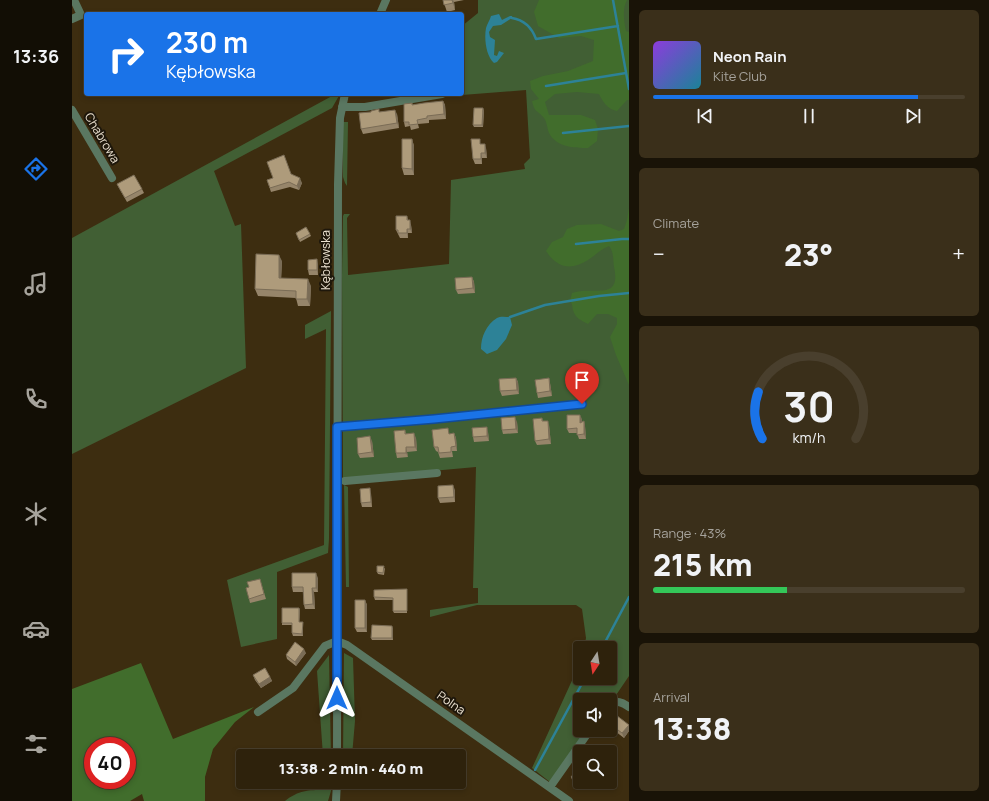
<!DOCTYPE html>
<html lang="en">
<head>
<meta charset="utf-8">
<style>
  :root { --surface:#2e220c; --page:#3a2f1a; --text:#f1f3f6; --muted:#a7a49d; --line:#493f2d; --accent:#1a73e8 }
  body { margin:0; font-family:Manrope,sans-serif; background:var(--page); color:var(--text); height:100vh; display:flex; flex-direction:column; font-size:15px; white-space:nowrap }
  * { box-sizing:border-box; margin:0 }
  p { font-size:13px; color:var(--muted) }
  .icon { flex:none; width:22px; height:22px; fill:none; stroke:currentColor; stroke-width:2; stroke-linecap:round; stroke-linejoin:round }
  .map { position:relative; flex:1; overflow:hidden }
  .side { display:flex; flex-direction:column; gap:10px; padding:10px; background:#191307; width:360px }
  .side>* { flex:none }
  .top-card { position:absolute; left:12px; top:12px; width:380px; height:84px; border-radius:4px; box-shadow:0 2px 6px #0003,0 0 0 1px var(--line); background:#1a73e8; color:#fff; overflow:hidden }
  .needle { width:26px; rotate:192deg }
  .tools { position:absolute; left:501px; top:641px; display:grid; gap:8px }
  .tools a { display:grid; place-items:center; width:44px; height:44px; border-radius:4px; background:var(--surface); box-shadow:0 2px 6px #0003,0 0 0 1px var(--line); font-size:20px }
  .speed { position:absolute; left:12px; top:737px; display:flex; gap:8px; font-size:20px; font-weight:700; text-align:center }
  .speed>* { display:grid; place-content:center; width:52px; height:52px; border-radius:50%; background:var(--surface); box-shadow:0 2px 6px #0003,0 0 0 1px var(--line); line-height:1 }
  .speed .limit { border:6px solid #d22; background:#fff; color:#111 }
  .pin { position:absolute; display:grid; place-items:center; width:34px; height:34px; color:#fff; margin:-41px -17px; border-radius:50% 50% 50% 0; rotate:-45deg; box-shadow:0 0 4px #0007 }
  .pin .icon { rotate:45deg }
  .me { position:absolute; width:44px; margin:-22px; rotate:0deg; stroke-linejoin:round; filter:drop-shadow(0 0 3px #0008) }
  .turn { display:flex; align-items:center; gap:14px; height:84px; padding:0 16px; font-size:18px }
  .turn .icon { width:52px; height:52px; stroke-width:2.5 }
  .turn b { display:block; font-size:28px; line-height:34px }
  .big { font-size:30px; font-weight:800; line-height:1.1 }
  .side .tile { flex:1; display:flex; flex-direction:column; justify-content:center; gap:6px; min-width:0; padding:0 14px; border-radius:6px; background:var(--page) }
  .side .dial { align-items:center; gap:0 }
  .dial svg { height:104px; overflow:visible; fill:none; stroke:var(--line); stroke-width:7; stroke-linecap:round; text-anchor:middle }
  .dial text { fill:var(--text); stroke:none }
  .song { display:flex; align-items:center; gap:12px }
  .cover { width:48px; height:48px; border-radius:6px; background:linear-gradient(135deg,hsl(270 70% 55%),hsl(190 70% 35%)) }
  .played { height:4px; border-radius:2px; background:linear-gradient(90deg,var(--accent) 85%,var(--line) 85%) }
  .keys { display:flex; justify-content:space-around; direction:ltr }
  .heat { display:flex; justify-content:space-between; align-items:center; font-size:22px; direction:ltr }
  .charge { height:6px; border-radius:3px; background:linear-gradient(90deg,#34c759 43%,var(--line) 0) }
  .trip { position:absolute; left:164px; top:749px; width:230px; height:40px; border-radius:4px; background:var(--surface); box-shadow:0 2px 6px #0003,0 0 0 1px var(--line); font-weight:800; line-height:40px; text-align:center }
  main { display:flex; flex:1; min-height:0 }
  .menu { display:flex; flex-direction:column; width:72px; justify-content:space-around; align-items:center; background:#120e05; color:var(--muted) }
  .menu .icon { width:28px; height:28px }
  .menu .selected { color:var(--accent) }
  .menu b { font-size:18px; color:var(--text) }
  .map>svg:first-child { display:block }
</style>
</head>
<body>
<main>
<nav class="menu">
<b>13:36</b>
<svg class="icon selected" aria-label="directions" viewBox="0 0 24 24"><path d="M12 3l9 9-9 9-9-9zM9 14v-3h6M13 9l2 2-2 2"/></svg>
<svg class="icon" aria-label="music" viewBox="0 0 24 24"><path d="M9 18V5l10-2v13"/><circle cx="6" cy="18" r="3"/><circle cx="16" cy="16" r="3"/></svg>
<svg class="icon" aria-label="phone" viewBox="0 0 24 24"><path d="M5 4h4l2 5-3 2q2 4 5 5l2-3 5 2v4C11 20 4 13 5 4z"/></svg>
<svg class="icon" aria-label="climate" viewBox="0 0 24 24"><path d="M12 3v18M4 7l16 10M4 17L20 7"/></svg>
<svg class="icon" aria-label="car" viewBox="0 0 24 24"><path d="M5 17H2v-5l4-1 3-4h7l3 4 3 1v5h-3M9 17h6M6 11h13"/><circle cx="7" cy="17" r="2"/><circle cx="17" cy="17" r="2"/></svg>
<svg class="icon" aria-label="filters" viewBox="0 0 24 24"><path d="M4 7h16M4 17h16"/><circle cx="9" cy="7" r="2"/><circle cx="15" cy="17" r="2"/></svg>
</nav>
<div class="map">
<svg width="557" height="801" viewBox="0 0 557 801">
  <rect width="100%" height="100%" fill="#3d2d10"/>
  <path fill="#415f34" d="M406,0H557V676L538,704V700H508V730H520L483,786L460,768L508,663V678H538V648H512L514,638L510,609L504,605H405L358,617V610L406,603V588H401L404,467L271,479L270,276L271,216L272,214H278L275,218L276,275L377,264L379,180L453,169L452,164L458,158L454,90L390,95L389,94L390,26L406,13Z
    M262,94H268L260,108L142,171L163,226L169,224L174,368L0,454V238L260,96Z
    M271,122H276L275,186L273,183L271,177Z
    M259,311L257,539L256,553L205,572V639L169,647L155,580L252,545L254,329L233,339V325Z
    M272,485L276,487L277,587H274Z
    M272,653L281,658L283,721L280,756H271Z
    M257,655L259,756H251L245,671Z
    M252,782H259V791L256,801H213C227,790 236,790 252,790Z"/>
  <path fill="#416d2c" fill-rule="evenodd" d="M467,0H555C550,9 552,21 554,31L557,32V100H555L545,111C535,109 531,102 527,94L505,92L483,94L473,102L477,115H509L523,120L526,129L525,141L516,148C502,148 484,147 477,133C475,128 475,122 472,118C465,109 463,114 460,101L467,99L459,89L458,81L471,76L496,71L521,61L522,40L509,36L487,38L466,26L462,12Z
    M557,208V385L544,355L538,337L545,324V318L536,314H525L516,324C510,321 503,318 501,310C500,306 501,305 498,301L500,293C519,285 550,303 542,267C541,260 542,252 537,246C529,249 524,255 516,260C499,271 485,268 474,251L480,242L491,237L495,229L505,225L529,224L547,231L552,229L555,220Z
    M69,663L101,739L182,707L163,722L141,749L133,777V801H72L70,794L58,801H0V689ZM21,746H55V780H21Z"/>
  <path fill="#2d8297" d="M427,14L430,20L438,16H440V18L429,25L421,26L417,32L418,37L423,40L422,55L425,56L427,51L432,53L425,62L422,63C414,56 412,39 414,28C415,24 418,20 419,16Z
    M438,317L440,325L434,339L425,350L415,354L409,349C409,337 414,325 425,318C428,316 434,317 438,317Z"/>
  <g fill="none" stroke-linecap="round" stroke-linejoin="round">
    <path stroke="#2d8297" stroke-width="2.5" d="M541,0L557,89
      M440,18C452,20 460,28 464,39L546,26
      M474,86L554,73
      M491,133L557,126
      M504,244L550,239H557
      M438,317L473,305L527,296L557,293
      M530,648L557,597
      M463,770L513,678"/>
    <path stroke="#5a7761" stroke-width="8" d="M308,14L314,0
      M0,19L9,15L2,0
      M270,107H293L370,94
      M0,110L40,178
      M265,427L362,419L510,404
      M273,481L365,473
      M538,705C545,700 550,702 557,707
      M186,712L221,688L253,646L265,641L275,645L497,801
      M265,756L266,184L268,118L273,94
      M478,787L518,730
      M264,801L265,782"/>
  </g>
  <path fill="#96856a" d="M371,0H392L382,2L383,10L375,12Z
    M307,94H318L307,95Z
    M371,101L373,105L374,119L357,120V123L346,124L347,128L339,130L338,126L333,127L332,122L340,103L341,105Z
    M412,110L411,127H402L401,125Z
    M307,112L325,114L327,128L291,134L289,129Z
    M340,139L342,146V175H332L330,168Z
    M409,144L414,148L415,158H410V164H403L401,159Z
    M219,174L230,183L227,190L218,187L199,192L195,180Z
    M45,184L70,189L72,193L55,202L47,188Z
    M335,216L336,220L339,225L340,233H336V238H328L324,230Z
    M224,233L238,234L239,236L228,242Z
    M210,261L209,278L239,286L238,306H226L224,298L186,296L183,289Z
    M246,264V275H237L236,270Z
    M400,277L402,282L403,293L386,294L384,290Z
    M444,378L446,382L447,394L430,396L428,391Z
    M477,378L478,383L480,396L466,398L465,393Z
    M470,418L471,421L477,425L479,444L465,445L463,441Z
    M510,419V422L512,421L513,426L514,439H507L505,433H497L495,429Z
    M445,422L446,433L431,434L430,430Z
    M333,430L334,434L344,438L345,451L335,452L336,457L325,458L324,453Z
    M416,432L417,441L402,442L401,437Z
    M382,433L384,438L385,451H380L381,457L368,458L366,452L364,451L362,447Z
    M300,441L302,457L288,458L286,454Z
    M383,490V502L368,503L366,498Z
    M299,493L300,507H290L289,503Z
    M313,568L312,575L306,574L305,572Z
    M246,578V592H242L243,609H233L232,605L231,592H221L220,587Z
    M189,583L194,599L178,603L177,599Z
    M335,592V613H322L321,611V600H303L302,597Z
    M293,600L295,605V632H285L283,628Z
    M227,608L228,610L227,622L231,625V636H221L220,633V625H210V623Z
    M321,628V640H300L299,638Z
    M234,653L224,666L215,659L214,655Z
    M181,675L198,677L200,681L189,688L183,680Z
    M538,723L557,725V731L552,738L539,728Z
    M499,777L508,782H515L510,788L501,782Z"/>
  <path fill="#7a6c56" d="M380,0H381L382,2L383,10Z
    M371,101L373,105L374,119L372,114Z
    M411,108L412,110L411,127L410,125Z
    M323,110L325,114L327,128L325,123Z
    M340,139L342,146V175L340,169Z
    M413,144L414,148L415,158L413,153Z
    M409,153L410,158V164L409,159Z
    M228,178L230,183L227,190L225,186Z
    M338,220L339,225L340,233L338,229Z
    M335,229L336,233V238L335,233Z
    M207,255L210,261L209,284L207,278Z
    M245,259L246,264V275L245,270Z
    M400,277L402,282L403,293L401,288Z
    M236,279L239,286L238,306L235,299Z
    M444,378L446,382L447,394L445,390Z
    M477,378L478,383L480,396L478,391Z
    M508,415L510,419V427L508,423Z
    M443,417L445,422L446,433L444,429Z
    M476,421L477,425L479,444L477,439Z
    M512,421L513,426L514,439L512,434Z
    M415,427L416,432L417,441L415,436Z
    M342,433L344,438L345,451L343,447Z
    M382,433L384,438L385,451L384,446Z
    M298,436L300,441L302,457L300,452Z
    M334,447L336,457L334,453Z
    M381,485L383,490V502L382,497Z
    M244,573L246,578V592L244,588Z
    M240,588L242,592L243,609L241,604Z
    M293,600L295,605V632L293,628Z
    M227,608L228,610L227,625Z
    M231,622V636L230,634Z
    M320,626L321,628V640L320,638Z
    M232,649L234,653L224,666L223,662Z
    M198,677L200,681L189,688L187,684Z
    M557,725V731L552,738L550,733Z
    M510,782H515L510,788L508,784Z"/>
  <path fill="#ae9b7b" stroke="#7a6c56" d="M371,0H380L381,3L372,5Z
    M371,101L372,114L355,116V118L345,120L346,124L337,125V122H332V104L340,103V105L352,103Z
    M402,108H411L410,125H401Z
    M307,109V112L323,110L325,123L289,129L287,113L299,112V111Z
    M330,139H340V169L330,168Z
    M399,139H408V144H413V153H409V159H401Z
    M212,155L219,174L228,178L225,186L217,182L198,188L195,180L201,178L195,162Z
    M62,175L70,189L53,198L45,184Z
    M324,216H335V220H338V229H335V233H326V230H324Z
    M234,227L238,234L227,240L224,233Z
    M184,254L207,255V278L236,279L235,299H224V291L183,289Z
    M245,259V270H236V260Z
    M400,277L401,288L384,290L383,278Z
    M444,378L445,390L428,391L427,379Z
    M477,378L478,391L465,393L463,380Z
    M495,415H508V423L512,421V434L505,435V428L495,429Z
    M443,417L444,429L430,430L429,418Z
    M470,418V421H476L477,439L463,441L461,419Z
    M415,427V436L401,437L400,428Z
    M376,428L377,434L382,433L384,446L379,447V452L367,453L366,447H362L360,430Z
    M333,430V434L342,433L343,447H334V453H324L322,431Z
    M298,436L300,452L286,454L285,438Z
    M381,485L382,497L366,498V486Z
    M298,488L299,502L289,503L288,489Z
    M305,566H312L311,573L305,572Z
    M220,573H244V588H240L241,604L232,605L231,587H220Z
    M188,579L192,594L177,599L174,588L177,587L175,582Z
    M335,589V611H321V598L302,597V590Z
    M283,600H293V628H283Z
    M210,608H227V622H231L230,634L220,633V623H210Z
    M300,625L320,626V638H299Z
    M223,642L232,649L223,662L214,655Z
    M193,668L198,677L187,684L181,675Z
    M544,715L557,725L550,733L538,724V723Z
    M508,766V782H510L508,784L499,777Z"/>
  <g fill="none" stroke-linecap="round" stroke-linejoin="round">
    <defs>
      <path id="route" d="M265,698V427L362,419L510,404"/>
    </defs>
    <use href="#route" stroke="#114b97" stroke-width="10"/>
    <use href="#route" stroke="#1a73e8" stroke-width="7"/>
  </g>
  <g text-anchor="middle" stroke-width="4" stroke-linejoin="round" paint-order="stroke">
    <g font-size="12" fill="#ebe1d0" stroke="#1e170b">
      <text transform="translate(30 138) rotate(59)" y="4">Chabrowa</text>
      <text transform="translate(254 260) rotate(-90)" y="4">Kębłowska</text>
      <text transform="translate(379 703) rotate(35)" y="4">Polna</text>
    </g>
  </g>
</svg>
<div class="tools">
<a><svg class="needle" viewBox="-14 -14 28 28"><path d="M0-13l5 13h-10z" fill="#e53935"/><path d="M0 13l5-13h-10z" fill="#a7a49d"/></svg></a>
<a><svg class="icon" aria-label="sound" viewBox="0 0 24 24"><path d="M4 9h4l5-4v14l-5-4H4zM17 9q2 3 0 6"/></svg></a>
<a><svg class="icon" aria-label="search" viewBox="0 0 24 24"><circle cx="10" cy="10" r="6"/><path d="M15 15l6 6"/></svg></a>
</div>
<div class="speed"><div class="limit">40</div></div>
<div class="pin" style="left:510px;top:404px;background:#d93025"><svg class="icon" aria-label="arrive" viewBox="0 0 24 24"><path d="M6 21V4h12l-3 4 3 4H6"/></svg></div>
<svg class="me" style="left:265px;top:698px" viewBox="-20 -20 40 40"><path d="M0-17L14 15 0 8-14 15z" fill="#1a73e8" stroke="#fff" stroke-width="4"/></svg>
<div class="trip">13:38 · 2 min · 440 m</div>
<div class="top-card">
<div class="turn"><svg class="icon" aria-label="right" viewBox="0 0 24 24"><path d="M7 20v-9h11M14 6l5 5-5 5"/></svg><div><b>230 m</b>Kębłowska</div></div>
</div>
</div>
<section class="side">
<div class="tile">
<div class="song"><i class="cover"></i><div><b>Neon Rain</b><p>Kite Club</p></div></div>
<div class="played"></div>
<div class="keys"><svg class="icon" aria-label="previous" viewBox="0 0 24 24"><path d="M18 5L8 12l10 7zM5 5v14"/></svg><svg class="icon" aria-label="pause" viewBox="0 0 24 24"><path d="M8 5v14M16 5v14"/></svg><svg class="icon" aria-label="next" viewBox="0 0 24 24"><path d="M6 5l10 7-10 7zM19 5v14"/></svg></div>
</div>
<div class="tile"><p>Climate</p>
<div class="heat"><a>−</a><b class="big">23°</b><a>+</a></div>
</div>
<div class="tile dial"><svg viewBox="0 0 100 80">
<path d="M14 69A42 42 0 1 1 86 69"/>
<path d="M14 69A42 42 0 0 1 11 33" stroke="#1a73e8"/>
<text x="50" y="56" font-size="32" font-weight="700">30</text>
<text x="50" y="72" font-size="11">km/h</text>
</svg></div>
<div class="tile"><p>Range · 43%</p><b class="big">215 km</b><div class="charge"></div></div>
<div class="tile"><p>Arrival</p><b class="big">13:38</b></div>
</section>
</main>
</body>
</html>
